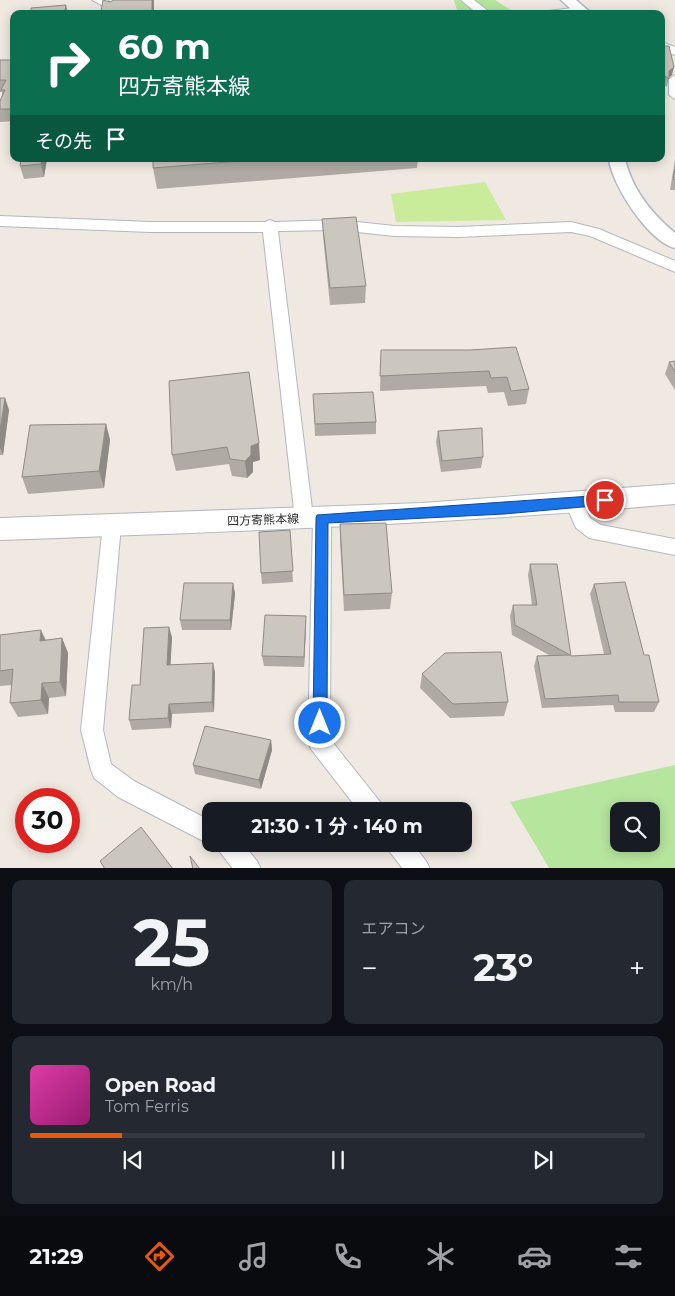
<!DOCTYPE html>
<html lang="ja">
<head>
<meta charset="utf-8">
<style>
  :root { --surface:#171b24; --page:#242831; --text:#f1f3f6; --muted:#9ea1a6; --line:#363941; --accent:#ea580c }
  body { margin:0; font-family:Montserrat,"Noto Sans JP",sans-serif; background:var(--page); color:var(--text); height:100vh; display:flex; flex-direction:column; font-size:19px; white-space:nowrap }
  * { box-sizing:border-box; margin:0 }
  p { font-size:16px; color:var(--muted) }
  .icon { flex:none; width:28px; height:28px; fill:none; stroke:currentColor; stroke-width:2; stroke-linecap:round; stroke-linejoin:round }
  .map { position:relative; height:868px; overflow:hidden }
  .side { display:flex; flex-direction:column; gap:12px; padding:12px; background:#0d0f14; flex:1 }
  .side>* { flex:none }
  .banner { position:absolute; left:10px; top:10px; width:655px; height:152px; border-radius:10px; box-shadow:0 2px 12px #0003; background:#0b6e4f; color:#fff; overflow:hidden }
  .fabs { position:absolute; left:610px; top:802px; display:grid; gap:10px }
  .fabs a { display:grid; place-items:center; width:50px; height:50px; border-radius:10px; background:var(--surface); box-shadow:0 2px 12px #0003; font-size:25px }
  .speed { position:absolute; left:15px; top:788px; display:flex; gap:10px; font-size:25px; font-weight:700; text-align:center }
  .speed>* { display:grid; place-content:center; width:65px; height:65px; border-radius:50%; background:var(--surface); box-shadow:0 2px 12px #0003; line-height:1 }
  .speed .limit { border:8px solid #d22; background:#fff; color:#111 }
  .pin { position:absolute; display:grid; place-items:center; width:42px; height:42px; color:#fff; margin:-21px; border:2px solid #fff; border-radius:50%; box-shadow:0 1px 5px #0007 }
  .me { position:absolute; width:55px; margin:-28px; rotate:0deg; stroke-linejoin:round; filter:drop-shadow(0 0 4px #0008) }
  .turn { display:flex; align-items:center; gap:18px; height:105px; padding:0 25px; font-size:22px }
  .turn .icon { width:65px; height:65px; stroke-width:2.5 }
  .turn b { display:block; font-size:35px; line-height:42px }
  .then { display:flex; align-items:center; height:48px; padding:0 25px; background:#0003; gap:10px; font-size:19px }
  .big { font-size:38px; font-weight:700; line-height:1.1 }
  .side .widget { flex:1; display:flex; flex-direction:column; justify-content:center; gap:8px; min-width:0; padding:0 18px; border-radius:10px; background:var(--page) }
  .side .dial { align-items:center; gap:0 }
  .dial b { font-size:65px; line-height:1 }
  .song { display:flex; align-items:center; gap:15px }
  .cover { width:60px; height:60px; border-radius:8px; background:linear-gradient(135deg,hsl(320 70% 55%),hsl(320 70% 35%)) }
  .played { height:5px; border-radius:2px; background:linear-gradient(90deg,var(--accent) 15%,var(--line) 15%) }
  .keys { display:flex; justify-content:space-around; direction:ltr }
  .heat { display:flex; justify-content:space-between; align-items:center; font-size:28px; direction:ltr }
  .side .tiles { flex:1; display:grid; gap:12px; grid-template-columns:1fr 1fr }
  .widget:last-child { grid-column:span 2 }
  .trip { position:absolute; left:202px; top:802px; width:270px; height:50px; border-radius:10px; background:var(--surface); box-shadow:0 2px 12px #0003; font-weight:700; line-height:50px; text-align:center }
  .tab-bar { display:flex; height:80px; justify-content:space-around; align-items:center; background:#090b0e; color:var(--muted) }
  .tab-bar .icon { width:35px; height:35px }
  .tab-bar .active { color:var(--accent) }
  .tab-bar b { font-size:22px; color:var(--text) }
  .map>svg:first-child { display:block }
</style>
</head>
<body>
<div class="map">
<svg width="675" height="869" viewBox="0 0 675 869">
  <rect width="100%" height="100%" fill="#efe9e1"/>
  <path fill="#b6e59e" fill-rule="evenodd" d="M454,0H495L517,14H458Z
    M675,765V868H549L510,802ZM619,811H651V844H619Z"/>
  <path fill="#c9ec9a" d="M485,182L506,220L396,222L391,194Z"/>
  <g fill="none" stroke-linecap="round" stroke-linejoin="round">
    <defs>
      <path id="minor" d="M92,0H107L117,7L111,10Z
        M461,0H474L492,14H478Z
        M581,7L587,10L585,12L542,14L548,11Z
        M661,42L675,47V55L661,50Z
        M675,75V99L669,95V79Z
        M0,216L150,222H265L270,220L275,222L339,220L394,226L458,227L571,222L599,229L675,261V272L590,236L571,232L458,237L394,236L339,230L278,231L313,517L315,513L322,510L329,513L331,518L330,739L381,803L384,811H359L311,749L308,742L313,520L311,524L304,527L297,524L295,519L263,232H150L0,226Z
        M574,496L581,498L590,518L601,525L675,539V555L589,538L576,528L565,503L567,498Z
        M112,517L119,520L121,525L103,730L111,764L134,781L211,821V844H213L211,845L118,797L94,778L91,770L81,730L103,525L105,520Z
        M216,844H243L257,861L261,869H233L220,852Z
        M386,844H413L426,861L430,869H403L390,852Z"/>
      <path id="tertiary" d="M561,0H576L592,14H576Z
        M609,159H625C632,189 651,213 675,233V248C648,241 612,185 609,159Z"/>
      <path id="secondary" d="M675,484V504C450,524 225,532 0,540V518L422,503Z"/>
    </defs>
    <use href="#minor" stroke="#b4b7c1" stroke-width="2"/>
    <use href="#tertiary" stroke="#b4b7c1" stroke-width="3"/>
    <use href="#secondary" stroke="#b4b7c1" stroke-width="2"/>
    <use href="#minor" fill="#fff" fill-rule="evenodd"/>
    <use href="#tertiary" fill="#fff" fill-rule="evenodd"/>
    <use href="#secondary" fill="#fff" fill-rule="evenodd"/>
  </g>
  <path fill="#afaba4" d="M661,46L672,75L669,77L667,87L664,85Z
    M0,60H14V121L0,122V101L2,95V92H0Z
    M47,159L44,177L24,179L20,166Z
    M153,159H418L417,168L157,189L153,168Z
    M675,159V190H670Z
    M322,219L366,286L365,303L330,305L323,236Z
    M381,350H470L529,389L526,404L508,406L504,392L488,393L486,386L380,391Z
    M675,361V390L665,374L669,362Z
    M169,381L260,460L253,462V472L247,478L232,476L229,464L176,471L172,455Z
    M313,394L376,422V434L315,436Z
    M0,398H5L9,410L3,455H0Z
    M106,424L110,440L104,488L28,494L22,477Z
    M438,431L483,457L481,468L441,472L436,442Z
    M340,524L392,593L390,609L344,611L340,540Z
    M290,530L293,582L262,584L261,573Z
    M530,564L571,656L604,654L590,594L594,584L644,655L659,702L654,712H615L613,705L542,708L534,666L537,656L549,655L512,635L510,616L513,605H532L528,575Z
    M233,583L235,594L231,630H182L180,620Z
    M306,626L304,667L264,666L262,656Z
    M0,635L45,640L62,638L68,653L66,696L49,698L48,714L18,717L10,703L12,685L0,686Z
    M172,637L170,665L213,663L215,673L214,712L172,714L171,728L132,730L129,720L140,685Z
    M422,674L508,702L504,716L450,718L420,688Z
    M271,740L272,750L261,789L195,774L193,765Z"/>
  <path fill="#8e8b86" d="M152,0H154V14H130Z
    M66,5L68,14H64Z
    M674,67L672,75L667,79L669,71Z
    M42,159H47L44,177L41,164Z
    M5,398L9,410L3,455L0,448V431Z
    M106,424L110,440L104,488L99,471Z
    M259,443L260,460L253,462V472L247,478L245,461L251,446Z
    M233,583L235,594L231,630L230,620Z
    M306,616V626L304,667V657Z
    M169,627L172,637L170,675L167,665Z
    M41,630L48,645L40,641Z
    M62,638L68,653L66,696L60,682Z
    M213,663L215,673L214,712L212,702Z
    M42,683L49,698L48,714L41,700Z
    M169,704L172,714L171,728L168,718Z
    M271,740L272,750L261,789L259,780Z"/>
  <path fill="#cbc7bf" stroke="#8e8b86" d="M103,0L110,2L114,0H152V11L130,14H105L101,11Z
    M66,5L64,14H31V8Z
    M661,46H669L674,67L669,71V79L665,76L661,109Z
    M0,60H14V109H0V101L5,90H1L6,80H0Z
    M21,159H42L41,164L20,166Z
    M153,159H265L153,168Z
    M675,169V180L673,179Z
    M356,217L366,286L330,288L322,219Z
    M516,347L529,389L511,391L507,377L491,378L489,371L380,376L381,350H470Z
    M675,361V372L669,362Z
    M249,372L259,443L251,446V455L245,461L230,459L227,447L172,455L169,381Z
    M373,392L376,422L315,424L313,394Z
    M0,398H5L0,431Z
    M106,424L99,471L22,477L30,425Z
    M482,428L483,457L442,461L438,431Z
    M386,523L392,593L344,595L340,524Z
    M290,530L293,571L261,573L259,532Z
    M530,564H557L571,656L611,654L594,584L625,582L644,655H649L659,702H619L618,695L545,699L537,656L570,655L515,625L513,605H537Z
    M184,583H233L230,620H180Z
    M265,615L306,616L304,657L262,656Z
    M169,627L167,665L213,663L212,702L169,704L168,718L129,720L132,685H140L144,628Z
    M41,630L40,641L62,638L60,682L42,683L41,700L10,703L13,669L0,671V635Z
    M501,652L508,702L453,704L422,674L445,653Z
    M205,726L271,740L259,780L193,765Z
    M141,827L173,869H105L100,861Z
    M190,856L200,869H193Z"/>
  <path fill="#1a73e8" stroke="#114b97" d="M605,495L609,497L611,500L609,504L605,505L504,514L328,523L327,723L325,728L320,730L315,728L313,723L316,518L317,515Z"/>
  <g text-anchor="middle" stroke-width="5" stroke-linejoin="round" paint-order="stroke">
    <g font-size="12" fill="#2e2e2e" stroke="#fff">
      <text transform="translate(263 520) rotate(-2)" y="4">四方寄熊本線</text>
    </g>
  </g>
</svg>
<div class="fabs">
<a><svg class="icon" aria-label="search" viewBox="0 0 24 24"><circle cx="10" cy="10" r="6"/><path d="M15 15l6 6"/></svg></a>
</div>
<div class="speed"><div class="limit">30</div></div>
<div class="pin" style="left:605px;top:500px;background:#d93025"><svg class="icon" aria-label="arrive" viewBox="0 0 24 24"><path d="M6 21V4h12l-3 4 3 4H6"/></svg></div>
<svg class="me" style="left:320px;top:723px" viewBox="-20 -20 40 40"><circle r="17" fill="#1a73e8" stroke="#fff" stroke-width="3"/><path d="M0-11L8 9 0 5-8 9z" fill="#fff"/></svg>
<div class="trip">21:30 · 1 分 · 140 m</div>
<div class="banner">
<div class="turn"><svg class="icon" aria-label="right" viewBox="0 0 24 24"><path d="M7 20v-9h11M14 6l5 5-5 5"/></svg><div><b>60 m</b>四方寄熊本線</div></div>
<div class="then">その先<svg class="icon" aria-label="arrive" viewBox="0 0 24 24"><path d="M6 21V4h12l-3 4 3 4H6"/></svg></div>
</div>
</div>
<section class="side">
<div class="tiles">
<div class="widget dial"><b>25</b><p>km/h</p></div>
<div class="widget"><p>エアコン</p>
<div class="heat"><a>−</a><b class="big">23°</b><a>+</a></div>
</div>
<div class="widget">
<div class="song"><i class="cover"></i><div><b>Open Road</b><p>Tom Ferris</p></div></div>
<div class="played"></div>
<div class="keys"><svg class="icon" aria-label="previous" viewBox="0 0 24 24"><path d="M18 5L8 12l10 7zM5 5v14"/></svg><svg class="icon" aria-label="pause" viewBox="0 0 24 24"><path d="M8 5v14M16 5v14"/></svg><svg class="icon" aria-label="next" viewBox="0 0 24 24"><path d="M6 5l10 7-10 7zM19 5v14"/></svg></div>
</div>
</div>
</section>
<nav class="tab-bar">
<b>21:29</b>
<svg class="icon active" aria-label="directions" viewBox="0 0 24 24"><path d="M12 3l9 9-9 9-9-9zM9 14v-3h6M13 9l2 2-2 2"/></svg>
<svg class="icon" aria-label="music" viewBox="0 0 24 24"><path d="M9 18V5l10-2v13"/><circle cx="6" cy="18" r="3"/><circle cx="16" cy="16" r="3"/></svg>
<svg class="icon" aria-label="phone" viewBox="0 0 24 24"><path d="M5 4h4l2 5-3 2q2 4 5 5l2-3 5 2v4C11 20 4 13 5 4z"/></svg>
<svg class="icon" aria-label="climate" viewBox="0 0 24 24"><path d="M12 3v18M4 7l16 10M4 17L20 7"/></svg>
<svg class="icon" aria-label="car" viewBox="0 0 24 24"><path d="M5 17H2v-5l4-1 3-4h7l3 4 3 1v5h-3M9 17h6M6 11h13"/><circle cx="7" cy="17" r="2"/><circle cx="17" cy="17" r="2"/></svg>
<svg class="icon" aria-label="filters" viewBox="0 0 24 24"><path d="M4 7h16M4 17h16"/><circle cx="9" cy="7" r="2"/><circle cx="15" cy="17" r="2"/></svg>
</nav>
</body>
</html>
